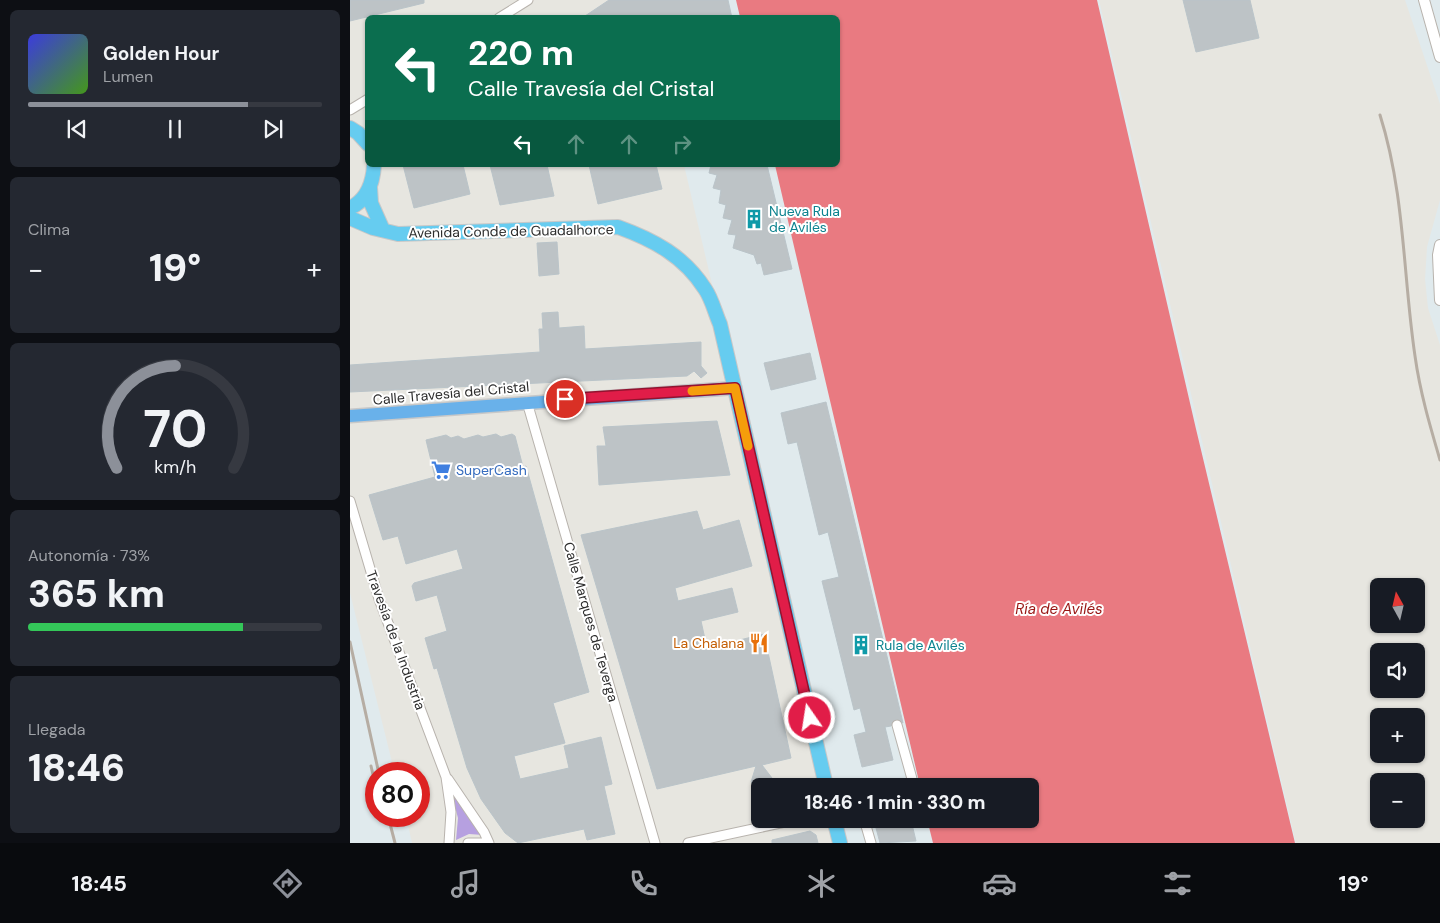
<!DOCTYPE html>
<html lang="es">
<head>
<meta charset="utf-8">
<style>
  :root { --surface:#171b24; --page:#242831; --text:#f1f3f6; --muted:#9ea1a6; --line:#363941; --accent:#8c9099 }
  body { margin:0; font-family:"DM Sans",sans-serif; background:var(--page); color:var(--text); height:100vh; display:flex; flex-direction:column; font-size:19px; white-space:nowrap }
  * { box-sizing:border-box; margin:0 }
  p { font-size:16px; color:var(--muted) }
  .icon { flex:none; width:28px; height:28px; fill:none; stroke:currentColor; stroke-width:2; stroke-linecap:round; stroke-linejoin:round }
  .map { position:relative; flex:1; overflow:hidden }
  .sheet { display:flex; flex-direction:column; gap:10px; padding:10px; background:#0d0f14; width:350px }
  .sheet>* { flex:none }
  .top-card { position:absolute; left:15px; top:15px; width:475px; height:152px; border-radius:8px; box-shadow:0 1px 4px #0004; background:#0b6e4f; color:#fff; overflow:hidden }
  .needle { width:32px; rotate:352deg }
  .buttons { position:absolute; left:1020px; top:578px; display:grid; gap:10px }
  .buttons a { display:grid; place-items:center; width:55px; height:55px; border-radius:8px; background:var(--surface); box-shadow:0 1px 4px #0004; font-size:25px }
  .speed { position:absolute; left:15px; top:762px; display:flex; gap:10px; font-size:25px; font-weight:700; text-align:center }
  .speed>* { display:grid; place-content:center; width:65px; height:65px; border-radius:50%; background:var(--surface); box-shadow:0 1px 4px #0004; line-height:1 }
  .speed .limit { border:8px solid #d22; background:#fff; color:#111 }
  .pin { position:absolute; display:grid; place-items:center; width:42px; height:42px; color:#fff; margin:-21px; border:2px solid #fff; border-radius:50%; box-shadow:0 1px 5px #0007 }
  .me { position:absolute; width:55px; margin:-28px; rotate:347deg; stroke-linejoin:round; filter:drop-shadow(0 0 4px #0008) }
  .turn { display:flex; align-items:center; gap:18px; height:105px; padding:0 20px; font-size:22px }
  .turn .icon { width:65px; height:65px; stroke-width:2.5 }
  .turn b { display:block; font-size:35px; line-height:42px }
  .lanes { display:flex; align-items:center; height:48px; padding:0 20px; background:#0003; justify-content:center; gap:25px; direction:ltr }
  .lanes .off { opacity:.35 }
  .big { font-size:38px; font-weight:800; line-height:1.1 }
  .sheet .widget { flex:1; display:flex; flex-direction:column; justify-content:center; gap:8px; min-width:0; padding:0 18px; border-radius:8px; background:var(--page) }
  .sheet .dial { align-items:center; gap:0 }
  .dial svg { height:130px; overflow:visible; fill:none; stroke:var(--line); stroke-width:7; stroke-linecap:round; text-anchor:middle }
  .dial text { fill:var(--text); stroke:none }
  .song { display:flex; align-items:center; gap:15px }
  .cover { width:60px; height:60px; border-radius:8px; background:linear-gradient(135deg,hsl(240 70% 55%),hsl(100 70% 35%)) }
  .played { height:5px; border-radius:2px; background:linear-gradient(90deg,var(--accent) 75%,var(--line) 75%) }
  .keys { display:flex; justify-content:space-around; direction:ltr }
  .heat { display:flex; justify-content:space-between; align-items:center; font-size:28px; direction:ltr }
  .charge { height:8px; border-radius:4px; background:linear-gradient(90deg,#34c759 73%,var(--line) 0) }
  .trip { position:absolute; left:401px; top:778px; width:288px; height:50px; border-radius:8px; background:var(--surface); box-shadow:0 1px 4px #0004; font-weight:800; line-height:50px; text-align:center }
  .dock { display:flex; height:80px; justify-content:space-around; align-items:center; background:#090b0e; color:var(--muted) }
  .dock .icon { width:35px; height:35px }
  .dock .on { color:var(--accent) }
  .dock b { font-size:22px; color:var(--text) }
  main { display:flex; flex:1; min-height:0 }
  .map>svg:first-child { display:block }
</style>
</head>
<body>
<main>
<section class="sheet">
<div class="widget">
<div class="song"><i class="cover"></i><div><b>Golden Hour</b><p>Lumen</p></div></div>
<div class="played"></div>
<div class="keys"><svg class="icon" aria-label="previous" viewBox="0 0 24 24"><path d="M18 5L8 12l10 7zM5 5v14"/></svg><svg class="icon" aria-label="pause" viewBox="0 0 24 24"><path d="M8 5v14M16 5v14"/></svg><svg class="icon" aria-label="next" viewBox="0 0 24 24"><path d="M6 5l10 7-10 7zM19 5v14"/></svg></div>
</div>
<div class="widget"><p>Clima</p>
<div class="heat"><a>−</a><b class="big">19°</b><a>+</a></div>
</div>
<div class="widget dial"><svg viewBox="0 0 100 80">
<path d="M14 69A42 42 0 1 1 86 69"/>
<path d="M14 69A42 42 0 0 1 50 6" stroke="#8c9099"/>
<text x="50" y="56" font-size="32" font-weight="700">70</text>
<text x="50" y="72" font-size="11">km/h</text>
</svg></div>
<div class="widget"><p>Autonomía · 73%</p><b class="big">365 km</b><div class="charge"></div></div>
<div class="widget"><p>Llegada</p><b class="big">18:46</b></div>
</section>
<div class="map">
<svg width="1090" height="843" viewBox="0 0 1090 843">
  <rect width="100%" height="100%" fill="#e0eaed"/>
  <path fill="#e7e6e0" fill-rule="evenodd" d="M0,0H295L299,17L18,18V165H334L480,786H410V819H488L493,843H62L56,816H69V774H45L0,593Z
    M749,0H1055L1090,104V200L1077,247L1075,279L1078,308L1090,345V843H946ZM1029,586H1066V624H1029ZM1029,651H1066V689H1029ZM1029,716H1066V754H1029ZM1029,781H1066V819H1029Z"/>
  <path fill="#b6a0e0" d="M100,788L133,835L119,834L106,840L108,818Z"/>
  <path fill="#e97a81" d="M386,0H747L846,429L945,843H583L577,819H680V786H570L425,165H488V18L390,17Z"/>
  <path fill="#bdc3c6" stroke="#bac4c9" d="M0,0H74V3L0,21Z
    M259,0H378L382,18H232Z
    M833,0H900L909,38L846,52Z
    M53,165H113L120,194L64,208Z
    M140,165H197L204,196L150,205Z
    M239,165H306L312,189L248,204Z
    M361,165H417L442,269L414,275L411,263L407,264L404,255L383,248L386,235L378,234L382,220L373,218L376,205L369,203L371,190L363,188L367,175L359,173Z
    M207,242L209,274L189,276L187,243Z
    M208,312L209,328L234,326L235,349L351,342V366L357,373L351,378L344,371L337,376L0,392V365L190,352L189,329H193L192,313Z
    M460,353L466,379L421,390L414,363Z
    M476,402L553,723L546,719L541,726L535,727L543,760L512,767L504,735L516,732L510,708L504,710L472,581L489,577L478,532L469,535L447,442L438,444L431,413Z
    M367,421L380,475L249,485L247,446H256L253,427Z
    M146,434L151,437L162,434L165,436L173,467L176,466L239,692L203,703L215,743L164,756L170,779L219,768L214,746L251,737L262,784L254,786L265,834L237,840L234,829L168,843L155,833L131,799L117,768L87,668L84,669L75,638L97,631L87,595L66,601L62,586L64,583L113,569L107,549L56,564L48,536L33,540L19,495L85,477L76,440L96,435L101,438L108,436L114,439L128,435L133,437Z
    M347,511L353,530L389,520L402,566L325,588L328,601L382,588L388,612L351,621L357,648L414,634L441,758L412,765L422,778V782L408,788L401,782L406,766L307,789L231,535Z
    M561,820L566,841L530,843L526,828Z
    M460,831L466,835L468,843H422V840Z"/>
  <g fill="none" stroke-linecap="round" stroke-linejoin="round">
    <defs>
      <path id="minor" d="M149,18L178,0
        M0,110L18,99
        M177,402L305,843
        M0,501L29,599L96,777L101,812L99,843
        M547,725L564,786
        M98,779L134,832L139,843
        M514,819L521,843
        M118,843H132
        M338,843L449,819"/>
      <path id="tertiary" d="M1074,0L1090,57
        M1090,245L1088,255L1090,300"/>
      <path id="primary" d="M0,416L385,388"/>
      <path id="trunk" d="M0,128L8,133L18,144
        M20,187L21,203L33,230
        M0,208C17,200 23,183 24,165
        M0,218L23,228L48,234L268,227C304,240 334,256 355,289C362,299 365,313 370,324L476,786
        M484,819L490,843"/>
    </defs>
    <use href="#minor" stroke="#b8b3ad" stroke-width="11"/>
    <use href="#tertiary" stroke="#b8b3ad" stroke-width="12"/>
    <use href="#primary" stroke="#c8c8c8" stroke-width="15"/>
    <use href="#trunk" stroke="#c8c8c8" stroke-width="16"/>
    <use href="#minor" stroke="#fff" stroke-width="9"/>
    <use href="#tertiary" stroke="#fff" stroke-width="10"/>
    <use href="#primary" stroke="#69b1ea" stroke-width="12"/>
    <use href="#trunk" stroke="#66ccf0" stroke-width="14"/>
    <path stroke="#b6ada3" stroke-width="3" d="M1030,115C1055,194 1053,276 1065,356C1070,392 1080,426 1090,460
      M0,642L29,774
      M21,766L26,788
      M38,816L45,843"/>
  </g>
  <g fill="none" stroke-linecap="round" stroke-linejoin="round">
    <defs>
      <path id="route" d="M215,399L385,388L460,718"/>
    </defs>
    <use href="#route" stroke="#92132f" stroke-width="12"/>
    <use href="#route" stroke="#e11d48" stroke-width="9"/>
    <path stroke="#f59e0b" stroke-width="9" d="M342,391L385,388L398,446"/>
  </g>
  <defs>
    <symbol id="building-bare" viewBox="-9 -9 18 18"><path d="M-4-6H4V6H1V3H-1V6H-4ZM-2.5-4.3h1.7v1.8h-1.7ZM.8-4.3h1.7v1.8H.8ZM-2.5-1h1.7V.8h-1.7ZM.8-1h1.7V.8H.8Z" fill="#0f9aa8" stroke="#fff" stroke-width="2.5" paint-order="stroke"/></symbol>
    <symbol id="supermarket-bare" viewBox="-9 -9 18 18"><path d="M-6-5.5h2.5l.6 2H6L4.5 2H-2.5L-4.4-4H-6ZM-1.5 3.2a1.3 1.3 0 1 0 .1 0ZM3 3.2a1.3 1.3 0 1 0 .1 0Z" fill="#3f7fe0" stroke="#fff" stroke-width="2.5" paint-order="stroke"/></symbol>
    <symbol id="restaurant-bare" viewBox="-9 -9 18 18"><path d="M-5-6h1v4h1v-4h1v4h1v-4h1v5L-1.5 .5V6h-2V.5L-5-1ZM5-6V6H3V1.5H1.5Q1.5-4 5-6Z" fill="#e8710a" stroke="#fff" stroke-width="2.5" paint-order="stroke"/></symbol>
  </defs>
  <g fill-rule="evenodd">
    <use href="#building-bare" x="390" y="205" width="28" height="28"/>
    <use href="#supermarket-bare" x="77" y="456" width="28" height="28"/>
    <use href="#restaurant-bare" x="395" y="629" width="28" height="28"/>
    <use href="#building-bare" x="497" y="631" width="28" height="28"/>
  </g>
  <g text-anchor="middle" stroke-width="4" stroke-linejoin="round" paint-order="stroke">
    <g font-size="14" fill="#0d838f" stroke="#fff" text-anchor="start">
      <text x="419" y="216">Nueva Rula<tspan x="419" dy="16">de Avilés</tspan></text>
      <text x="526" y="650">Rula de Avilés</text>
    </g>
    <g font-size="14" fill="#2d2d2d" stroke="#fff">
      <text transform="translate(161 231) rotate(-1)" y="5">Avenida Conde de Guadalhorce</text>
      <text transform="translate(101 393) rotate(-5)" y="5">Calle Travesía del Cristal</text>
      <text transform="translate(241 622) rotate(74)" y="5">Calle Marques de Teverga</text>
      <text transform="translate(46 640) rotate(70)" y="5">Travesía de la Industria</text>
    </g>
    <g font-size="14" fill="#366cbe" stroke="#fff" text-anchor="start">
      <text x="106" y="475">SuperCash</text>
    </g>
    <g font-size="14" fill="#c56008" stroke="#fff" text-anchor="end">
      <text x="394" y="648">La Chalana</text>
    </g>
    <g font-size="15" font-style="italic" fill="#991715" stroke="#fff">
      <text x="709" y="614">Ría de Avilés</text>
    </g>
  </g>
</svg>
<div class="buttons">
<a><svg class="needle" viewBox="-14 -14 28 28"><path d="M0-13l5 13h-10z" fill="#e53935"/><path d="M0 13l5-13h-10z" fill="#9ea1a6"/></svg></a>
<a><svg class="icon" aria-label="sound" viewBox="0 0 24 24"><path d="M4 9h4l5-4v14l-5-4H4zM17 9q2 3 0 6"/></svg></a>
<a>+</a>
<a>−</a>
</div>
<div class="speed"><div class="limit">80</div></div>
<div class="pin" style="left:215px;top:399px;background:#d93025"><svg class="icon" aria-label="arrive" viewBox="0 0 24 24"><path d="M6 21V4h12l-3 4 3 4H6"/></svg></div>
<svg class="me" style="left:460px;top:718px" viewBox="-20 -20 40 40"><circle r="17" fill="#e11d48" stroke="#fff" stroke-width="3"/><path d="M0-11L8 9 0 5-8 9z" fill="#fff"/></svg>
<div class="trip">18:46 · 1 min · 330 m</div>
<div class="top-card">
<div class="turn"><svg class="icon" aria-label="left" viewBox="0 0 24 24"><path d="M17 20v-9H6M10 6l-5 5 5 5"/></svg><div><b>220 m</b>Calle Travesía del Cristal</div></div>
<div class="lanes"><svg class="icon" aria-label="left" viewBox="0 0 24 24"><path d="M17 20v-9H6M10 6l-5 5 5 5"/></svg><svg class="icon off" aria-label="ahead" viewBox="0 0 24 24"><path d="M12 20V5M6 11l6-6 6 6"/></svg><svg class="icon off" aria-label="ahead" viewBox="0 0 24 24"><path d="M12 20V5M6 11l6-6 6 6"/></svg><svg class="icon off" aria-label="right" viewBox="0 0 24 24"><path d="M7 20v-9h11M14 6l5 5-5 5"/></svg></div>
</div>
</div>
</main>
<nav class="dock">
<b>18:45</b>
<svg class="icon on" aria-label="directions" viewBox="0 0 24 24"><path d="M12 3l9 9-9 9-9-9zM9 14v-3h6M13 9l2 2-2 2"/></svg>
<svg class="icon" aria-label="music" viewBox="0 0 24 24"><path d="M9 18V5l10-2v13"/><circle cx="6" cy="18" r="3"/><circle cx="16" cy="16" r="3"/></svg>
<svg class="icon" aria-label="phone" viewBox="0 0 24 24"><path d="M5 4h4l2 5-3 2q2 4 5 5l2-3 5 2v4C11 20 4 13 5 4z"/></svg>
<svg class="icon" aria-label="climate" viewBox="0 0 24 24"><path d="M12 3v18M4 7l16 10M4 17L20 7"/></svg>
<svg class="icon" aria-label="car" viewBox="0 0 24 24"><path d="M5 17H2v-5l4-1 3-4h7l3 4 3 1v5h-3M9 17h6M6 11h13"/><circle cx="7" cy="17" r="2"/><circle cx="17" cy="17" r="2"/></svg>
<svg class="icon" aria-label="filters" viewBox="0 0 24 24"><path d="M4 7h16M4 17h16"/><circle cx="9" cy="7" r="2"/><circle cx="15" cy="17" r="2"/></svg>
<b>19°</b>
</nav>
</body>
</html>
